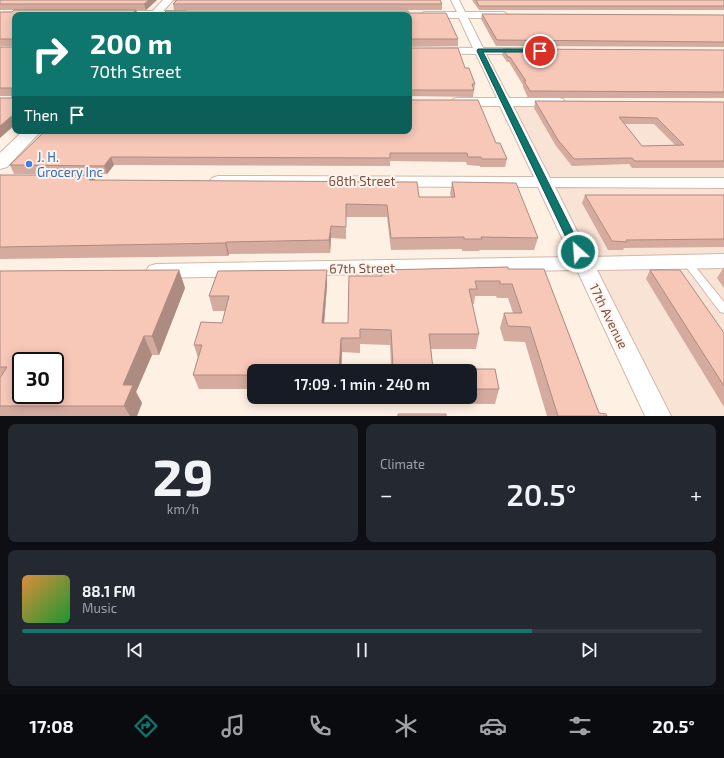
<!DOCTYPE html>
<html lang="en">
<head>
<meta charset="utf-8">
<style>
  :root { --surface:#171b24; --page:#242831; --text:#f1f3f6; --muted:#9ea1a6; --line:#363941; --accent:#0f766e }
  body { margin:0; font-family:"Exo 2",sans-serif; background:var(--page); color:var(--text); height:100vh; display:flex; flex-direction:column; font-size:15px; white-space:nowrap }
  * { box-sizing:border-box; margin:0 }
  p { font-size:13px; color:var(--muted) }
  .icon { flex:none; width:22px; height:22px; fill:none; stroke:currentColor; stroke-width:2; stroke-linecap:round; stroke-linejoin:round }
  .map { position:relative; height:416px; overflow:hidden }
  .drawer { display:flex; flex-direction:column; gap:8px; padding:8px; background:#0d0f14; flex:1 }
  .drawer>* { flex:none }
  .guide { position:absolute; left:12px; top:12px; width:400px; height:122px; border-radius:8px; box-shadow:0 2px 10px #0003; background:#0f766e; color:#fff; overflow:hidden }
  .speed { position:absolute; left:12px; top:352px; display:flex; gap:8px; font-size:20px; font-weight:700; text-align:center }
  .speed>* { display:grid; place-content:center; width:52px; height:52px; border-radius:50%; background:var(--surface); box-shadow:0 2px 10px #0003; line-height:1 }
  .speed .limit { border:2px solid #111; border-radius:6px; background:#fff; color:#111 }
  .pin { position:absolute; display:grid; place-items:center; width:34px; height:34px; color:#fff; margin:-17px; border:2px solid #fff; border-radius:50%; box-shadow:0 1px 4px #0007 }
  .me { position:absolute; width:44px; margin:-22px; rotate:334deg; stroke-linejoin:round; filter:drop-shadow(0 0 3px #0008) }
  .turn { display:flex; align-items:center; gap:14px; height:84px; padding:0 12px; font-size:18px }
  .turn .icon { width:52px; height:52px; stroke-width:2.5 }
  .turn b { display:block; font-size:28px; line-height:34px }
  .then { display:flex; align-items:center; height:38px; padding:0 12px; background:#0003; gap:8px; font-size:15px }
  .big { font-size:30px; font-weight:600; line-height:1.1 }
  .drawer .widget { flex:1; display:flex; flex-direction:column; justify-content:center; gap:6px; min-width:0; padding:0 14px; border-radius:8px; background:var(--page) }
  .drawer .dial { align-items:center; gap:0 }
  .dial b { font-size:52px; line-height:1 }
  .song { display:flex; align-items:center; gap:12px }
  .cover { width:48px; height:48px; border-radius:6px; background:linear-gradient(135deg,hsl(30 70% 55%),hsl(130 70% 35%)) }
  .played { height:4px; border-radius:2px; background:linear-gradient(90deg,var(--accent) 75%,var(--line) 75%) }
  .keys { display:flex; justify-content:space-around; direction:ltr }
  .heat { display:flex; justify-content:space-between; align-items:center; font-size:22px; direction:ltr }
  .drawer .tiles { flex:1; display:grid; gap:8px; grid-template-columns:1fr 1fr }
  .widget:last-child { grid-column:span 2 }
  .trip { position:absolute; left:247px; top:364px; width:230px; height:40px; border-radius:8px; background:var(--surface); box-shadow:0 2px 10px #0003; font-weight:600; line-height:40px; text-align:center }
  .tab-bar { display:flex; height:64px; justify-content:space-around; align-items:center; background:#090b0e; color:var(--muted) }
  .tab-bar .icon { width:28px; height:28px }
  .tab-bar .active { color:var(--accent) }
  .tab-bar b { font-size:18px; color:var(--text) }
  .map>svg:first-child { display:block }
</style>
</head>
<body>
<div class="map">
<svg width="724" height="416" viewBox="0 0 724 416">
  <rect width="100%" height="100%" fill="#fef0e3"/>
  <path fill="#f9e3d4" d="M504,102L724,103V416H658Z"/>
  <g fill="none" stroke-linecap="round" stroke-linejoin="round">
    <defs>
      <path id="service" d="M687,259L690,260L724,302V313L720,312L684,264L682,262L684,260Z"/>
      <path id="minor" d="M451,0H459L465,12H504L508,15L504,18H468L483,48H525L530,51L525,54H486L509,98H559L563,99L565,102L563,105L559,106H513L550,178H724V188L555,187L590,257L724,254V268L597,270L671,416H645L577,270L156,278L149,276L146,271L149,266L156,264L571,257L538,187L218,186L212,184L210,181L212,178L218,176L534,177L500,106H457L453,105L451,102L453,99L457,98H497L476,54L409,53V47L473,48L459,18H424L420,15L424,12H457Z
        M114,11H186L190,14L110,15L111,12Z"/>
      <path id="tertiary" d="M163,0H173L160,15H149Z
        M23,131H41L7,167L0,169V153Z"/>
    </defs>
    <use href="#service" stroke="#d3b7ab" stroke-width="2"/>
    <use href="#minor" stroke="#d3b7ab" stroke-width="2"/>
    <use href="#tertiary" stroke="#d3b7ab" stroke-width="2"/>
    <use href="#service" fill="#fff" fill-rule="evenodd"/>
    <use href="#minor" fill="#fff" fill-rule="evenodd"/>
    <use href="#tertiary" fill="#fff" fill-rule="evenodd"/>
  </g>
  <path fill="#d4ab9e" fill-rule="evenodd" d="M0,0H157L146,10H0Z
    M174,0H440L442,4V10H174L173,4L175,2Z
    M472,0H724V10H479Z
    M136,10L138,15H15V125L12,96H0V47H13V46H0V12Z
    M409,13L458,39V46H409Z
    M482,14L724,15V47L496,46L481,19Z
    M409,48L465,68L475,84L473,97L409,96Z
    M503,49L724,50V98H528L523,87V85L509,62H507L502,55Z
    M535,101L724,102V168H632L629,164L572,166L556,146L534,108ZM624,124H654L675,145L642,146Z
    M45,131L496,143L507,159L505,167H480V166L467,165L466,162L390,161V166L114,165L107,174H14L10,165Z
    M0,175L419,197H451L450,194L452,182L538,238L534,250H480L479,251H462V249L391,250L387,217H346V239L331,238L330,253L229,254L228,256L0,259Z
    M585,195H724V247L624,248L623,250H608L582,203Z
    M508,267V269H544L599,413L606,414L607,416H547L525,342L504,341L500,328L504,313H513L508,298H497L496,296H475L474,304H472L479,334L476,349H431L433,369H495L499,389L495,404L341,403V397H470V371H341L342,365L391,366L390,345L360,344V353L342,352L341,371H254V389H199L193,375L198,358L194,345L201,322L222,323L225,311H213L209,296L218,271L327,270V285L324,323H348L349,276H381L382,270Z
    M724,267V288L717,278Z
    M179,270L185,288L159,355H152L136,392L142,403L137,416H0V271Z
    M650,270L724,333V407L646,279Z"/>
  <path fill="#ad8b81" d="M149,0H157L146,10L144,4Z
    M136,10L138,15H131Z
    M15,113V125L0,138V126Z
    M111,157L114,165L107,174L104,166Z
    M93,175L98,187L89,180Z
    M331,226V238L330,253L329,240Z
    M226,242L229,254L228,256L225,243Z
    M179,270L185,288L159,355L152,336Z
    M327,270V285L323,338L322,323Z
    M144,336L152,355L136,392L142,403L137,416H130L124,406L123,385Z
    M341,338L342,352L341,371H339Z"/>
  <path fill="#f7c7b8" stroke="#ad8b81" fill-rule="evenodd" d="M0,0H149L144,4H0Z
    M177,0H440L442,4H173Z
    M476,0H724V6H479Z
    M14,10H136L131,15H15V113L0,126V98H12V88H0V47H13V39H0V12H12Z
    M166,11H408L409,13H446L458,39H409V41V15H162Z
    M482,14L724,15V42L497,40Z
    M409,48H458L465,68H469L475,84H472L474,90H409Z
    M503,49L724,50V92L530,91L524,81H526L510,57H508Z
    M409,100H478L496,143H500L507,159H482L481,157H468L467,153H390V158L111,157L104,166L10,165L45,131H409Z
    M535,101L724,102V161H635L632,158L574,159L558,140ZM619,117L657,118L684,145L642,146Z
    M0,175H93L89,180L417,182L419,197H455L452,182L516,183L538,238L481,237L482,239H464V237L391,238L387,205L346,204V227L331,226L329,240L226,242L225,243L0,247Z
    M585,195H724V239L626,240L627,242L612,241Z
    M508,267V269H544L599,413L606,414L607,416H558L530,327L508,326L504,313H522L512,284H500V281H475L477,289H469L479,334H429L433,369H495L499,389H470V371H341L342,365L393,366L391,330L360,329V338H341L339,371H254V375H193L202,345H194L201,322L222,323L229,296H209L218,271L327,270L322,323H348L349,276H382V270Z
    M179,270L152,336H144L123,385H133L124,406H0V378L7,367H0V271ZM21,361H55V395H21Z
    M650,270H680L724,333V386Z
    M398,414H446V416H398Z"/>
  <path fill="#0f766e" stroke="#0a4d48" d="M478,49H540L543,51L540,52H483L583,252L581,254H574L573,252L477,51Z"/>
  <circle fill="#3f7fe0" stroke="#fff4ec" stroke-width="1.5" cx="29" cy="164" r="4"/>
  <g text-anchor="middle" stroke-width="4" stroke-linejoin="round" paint-order="stroke">
    <g font-size="13" fill="#366cbe" stroke="#fff4ec" text-anchor="start">
      <text x="37" y="162">J. H.<tspan x="37" dy="15">Grocery Inc</tspan></text>
    </g>
    <g font-size="13" fill="#795146" stroke="#fff4ec">
      <text x="362" y="186">68th Street</text>
      <text transform="translate(362 268) rotate(-1)" y="5">67th Street</text>
      <text transform="translate(609 316) rotate(64)" y="5">17th Avenue</text>
    </g>
  </g>
</svg>
<div class="speed"><div class="limit">30</div></div>
<div class="pin" style="left:540px;top:51px;background:#d93025"><svg class="icon" aria-label="arrive" viewBox="0 0 24 24"><path d="M6 21V4h12l-3 4 3 4H6"/></svg></div>
<svg class="me" style="left:578px;top:252px" viewBox="-20 -20 40 40"><circle r="17" fill="#0f766e" stroke="#fff" stroke-width="3"/><path d="M0-11L8 9 0 5-8 9z" fill="#fff"/></svg>
<div class="trip">17:09 · 1 min · 240 m</div>
<div class="guide">
<div class="turn"><svg class="icon" aria-label="right" viewBox="0 0 24 24"><path d="M7 20v-9h11M14 6l5 5-5 5"/></svg><div><b>200 m</b>70th Street</div></div>
<div class="then">Then<svg class="icon" aria-label="arrive" viewBox="0 0 24 24"><path d="M6 21V4h12l-3 4 3 4H6"/></svg></div>
</div>
</div>
<section class="drawer">
<div class="tiles">
<div class="widget dial"><b>29</b><p>km/h</p></div>
<div class="widget"><p>Climate</p>
<div class="heat"><a>−</a><b class="big">20.5°</b><a>+</a></div>
</div>
<div class="widget">
<div class="song"><i class="cover"></i><div><b>88.1 FM</b><p>Music</p></div></div>
<div class="played"></div>
<div class="keys"><svg class="icon" aria-label="previous" viewBox="0 0 24 24"><path d="M18 5L8 12l10 7zM5 5v14"/></svg><svg class="icon" aria-label="pause" viewBox="0 0 24 24"><path d="M8 5v14M16 5v14"/></svg><svg class="icon" aria-label="next" viewBox="0 0 24 24"><path d="M6 5l10 7-10 7zM19 5v14"/></svg></div>
</div>
</div>
</section>
<nav class="tab-bar">
<b>17:08</b>
<svg class="icon active" aria-label="directions" viewBox="0 0 24 24"><path d="M12 3l9 9-9 9-9-9zM9 14v-3h6M13 9l2 2-2 2"/></svg>
<svg class="icon" aria-label="music" viewBox="0 0 24 24"><path d="M9 18V5l10-2v13"/><circle cx="6" cy="18" r="3"/><circle cx="16" cy="16" r="3"/></svg>
<svg class="icon" aria-label="phone" viewBox="0 0 24 24"><path d="M5 4h4l2 5-3 2q2 4 5 5l2-3 5 2v4C11 20 4 13 5 4z"/></svg>
<svg class="icon" aria-label="climate" viewBox="0 0 24 24"><path d="M12 3v18M4 7l16 10M4 17L20 7"/></svg>
<svg class="icon" aria-label="car" viewBox="0 0 24 24"><path d="M5 17H2v-5l4-1 3-4h7l3 4 3 1v5h-3M9 17h6M6 11h13"/><circle cx="7" cy="17" r="2"/><circle cx="17" cy="17" r="2"/></svg>
<svg class="icon" aria-label="filters" viewBox="0 0 24 24"><path d="M4 7h16M4 17h16"/><circle cx="9" cy="7" r="2"/><circle cx="15" cy="17" r="2"/></svg>
<b>20.5°</b>
</nav>
</body>
</html>
